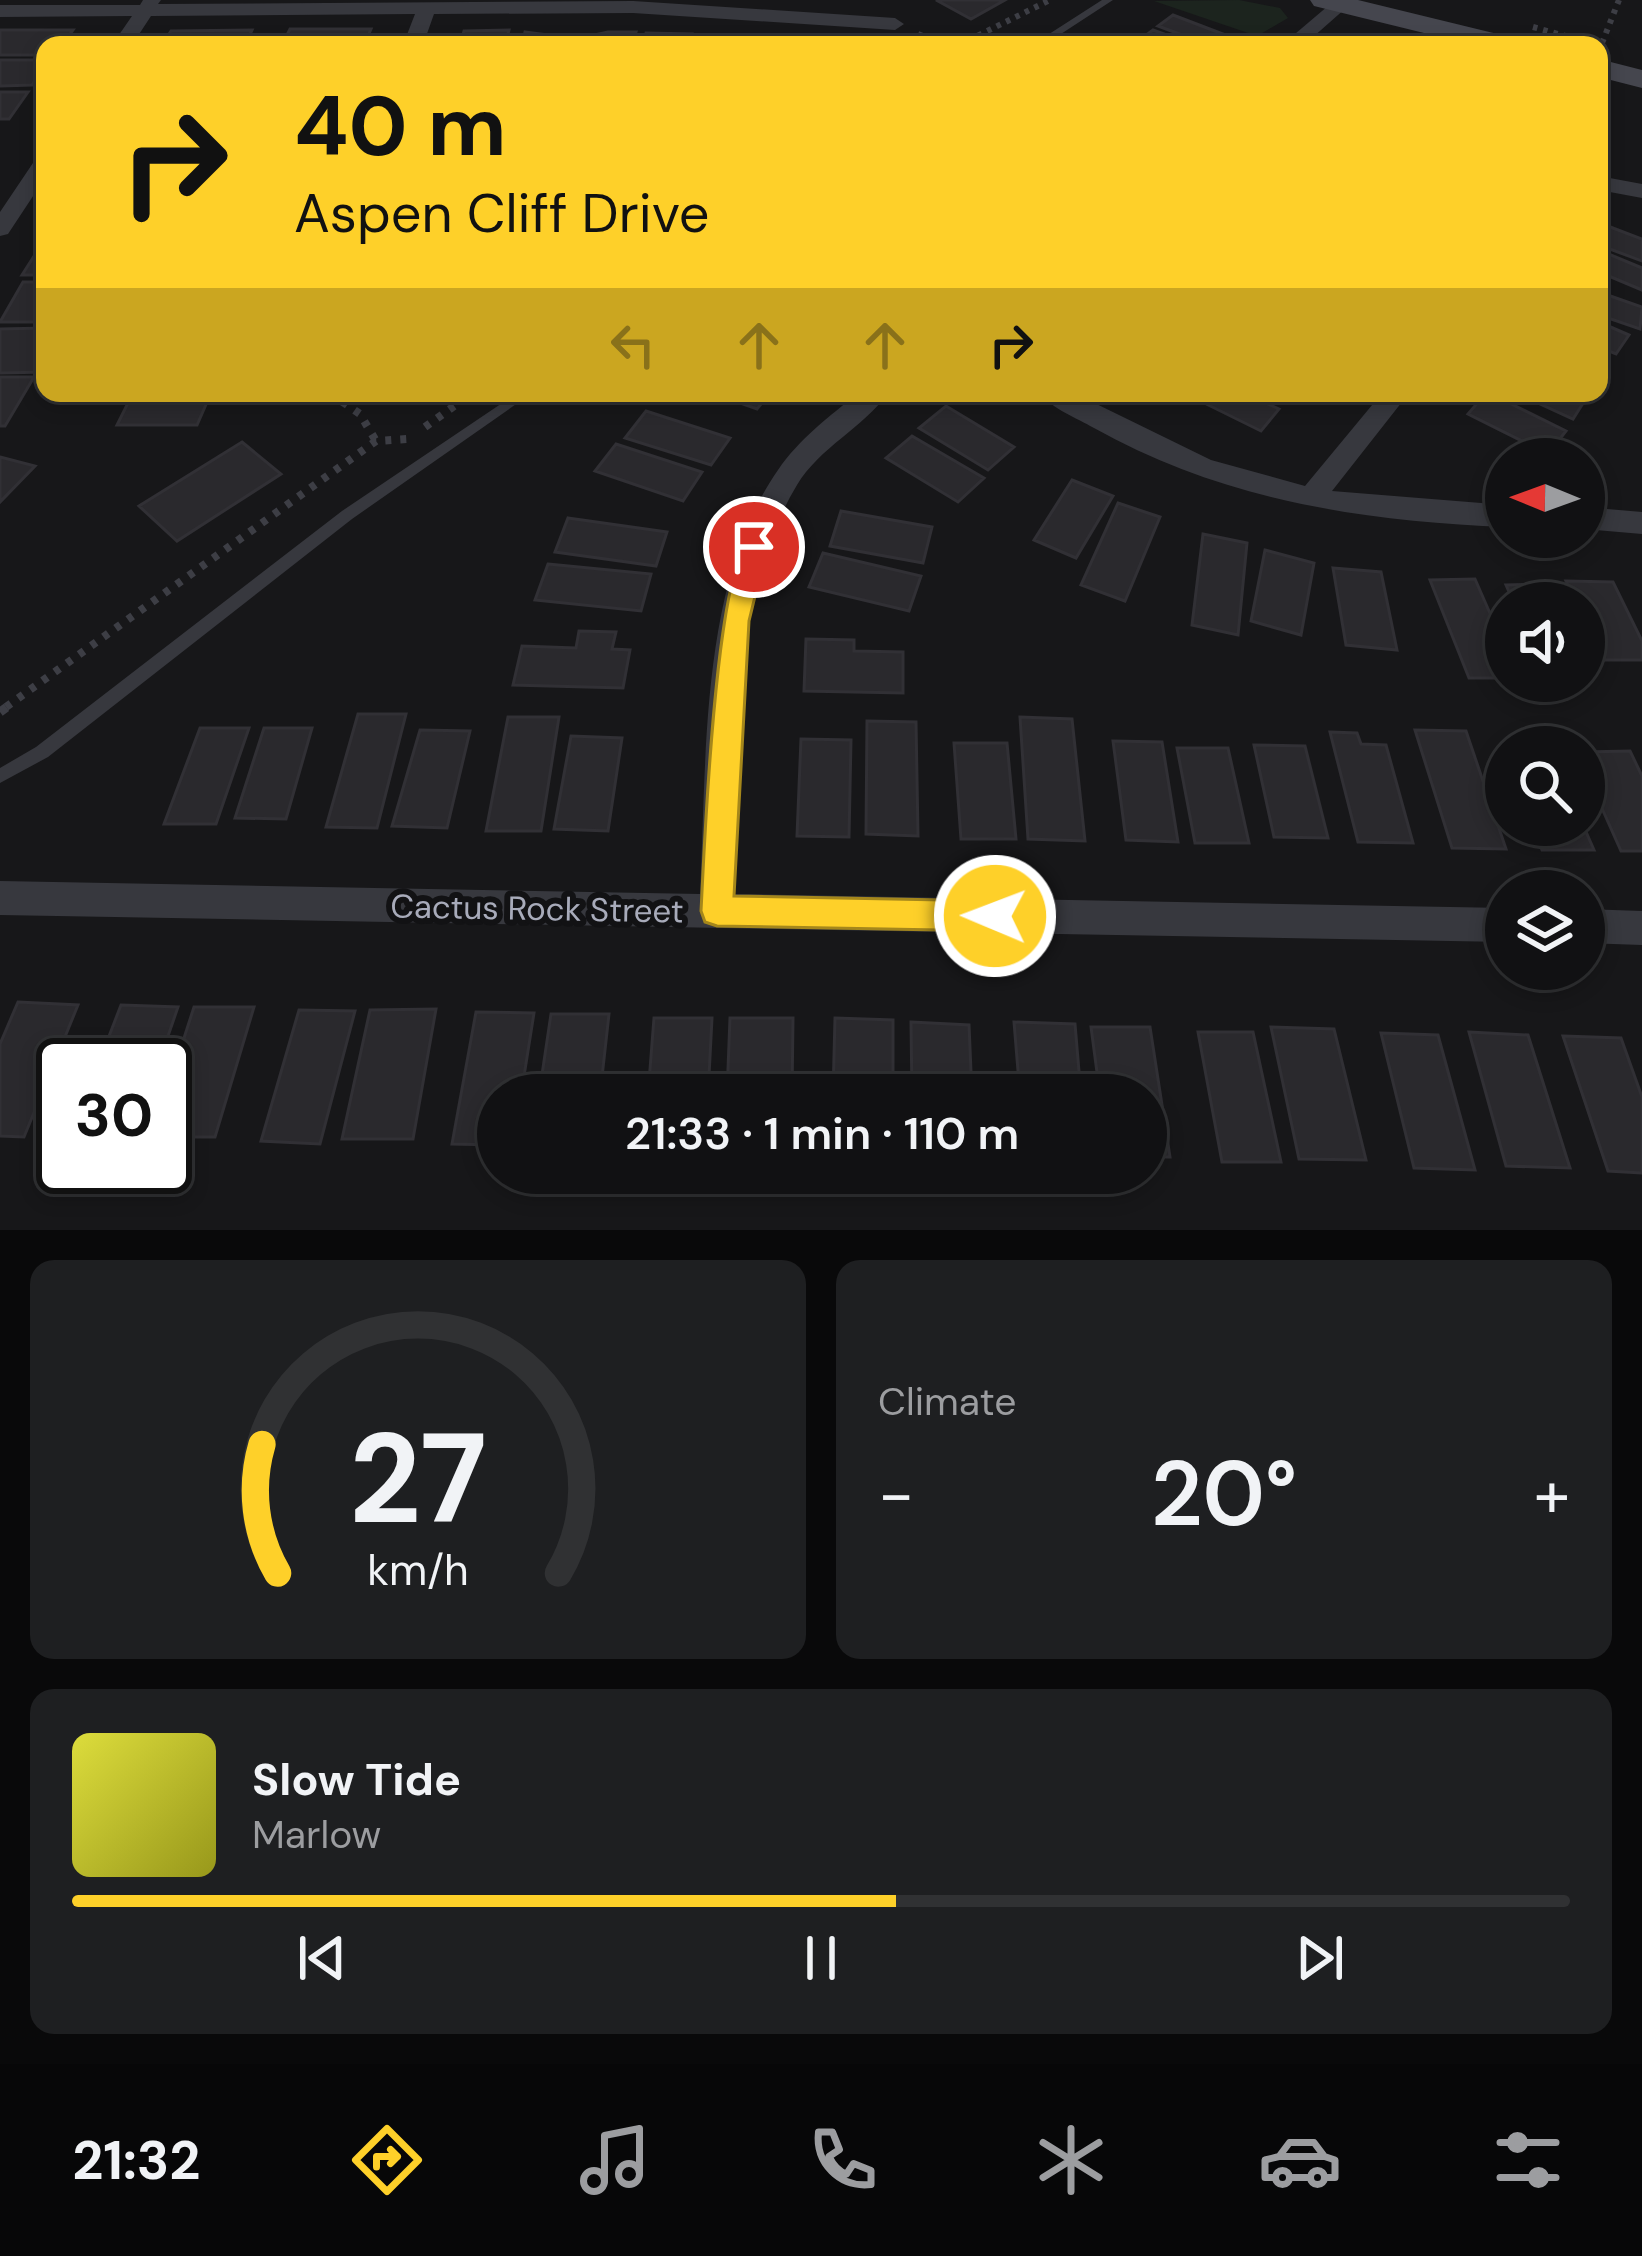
<!DOCTYPE html>
<html lang="en">
<head>
<meta charset="utf-8">
<style>
  :root { --surface:#111113; --page:#1e1f21; --text:#f1f3f6; --muted:#9c9da0; --line:#303133; --accent:#fed029 }
  body { margin:0; font-family:"DM Sans",sans-serif; background:var(--page); color:var(--text); height:100vh; display:flex; flex-direction:column; font-size:45px; white-space:nowrap }
  * { box-sizing:border-box; margin:0 }
  p { font-size:39px; color:var(--muted) }
  .icon { flex:none; width:66px; height:66px; fill:none; stroke:currentColor; stroke-width:2; stroke-linecap:round; stroke-linejoin:round }
  .map { position:relative; height:1230px; overflow:hidden }
  .panel { display:flex; flex-direction:column; gap:30px; padding:30px; background:#09090a; flex:1 }
  .panel>* { flex:none }
  .banner { position:absolute; left:36px; top:36px; width:1572px; height:366px; border-radius:24px; box-shadow:0 6px 18px #0003,0 0 0 3px var(--line); background:#fed029; color:#111; overflow:hidden }
  .needle { width:78px; rotate:271deg }
  .controls { position:absolute; left:1485px; top:438px; display:grid; gap:24px }
  .controls a { display:grid; place-items:center; width:120px; height:120px; border-radius:50%; background:var(--surface); box-shadow:0 6px 18px #0003,0 0 0 3px var(--line); font-size:60px }
  .speed { position:absolute; left:36px; top:1038px; display:flex; gap:24px; font-size:60px; font-weight:700; text-align:center }
  .speed>* { display:grid; place-content:center; width:156px; height:156px; border-radius:50%; background:var(--surface); box-shadow:0 6px 18px #0003,0 0 0 3px var(--line); line-height:1 }
  .speed .limit { border:6px solid #111; border-radius:18px; background:#fff; color:#111 }
  .pin { position:absolute; display:grid; place-items:center; width:102px; height:102px; color:#fff; margin:-51px; border:6px solid #fff; border-radius:50%; box-shadow:0 3px 12px #0007 }
  .me { position:absolute; width:132px; margin:-66px; rotate:271deg; stroke-linejoin:round; filter:drop-shadow(0 0 9px #0008) }
  .turn { display:flex; align-items:center; gap:42px; height:252px; padding:0 60px; font-size:54px }
  .turn .icon { width:156px; height:156px; stroke-width:2.5 }
  .turn b { display:block; font-size:84px; line-height:102px }
  .lanes { display:flex; align-items:center; height:114px; padding:0 60px; background:#0003; justify-content:center; gap:60px; direction:ltr }
  .lanes .off { opacity:.35 }
  .big { font-size:90px; font-weight:600; line-height:1.1 }
  .panel .card { flex:1; display:flex; flex-direction:column; justify-content:center; gap:18px; min-width:0; padding:0 42px; border-radius:24px; background:var(--page) }
  .panel .dial { align-items:center; gap:0 }
  .dial svg { height:312px; overflow:visible; fill:none; stroke:var(--line); stroke-width:7; stroke-linecap:round; text-anchor:middle }
  .dial text { fill:var(--text); stroke:none }
  .song { display:flex; align-items:center; gap:36px }
  .cover { width:144px; height:144px; border-radius:18px; background:linear-gradient(135deg,hsl(60 70% 55%),hsl(60 70% 35%)) }
  .played { height:12px; border-radius:6px; background:linear-gradient(90deg,var(--accent) 55%,var(--line) 55%) }
  .keys { display:flex; justify-content:space-around; direction:ltr }
  .heat { display:flex; justify-content:space-between; align-items:center; font-size:66px; direction:ltr }
  .panel .tiles { flex:1; display:grid; gap:30px; grid-template-columns:1fr 1fr }
  .card:last-child { grid-column:span 2 }
  .trip { position:absolute; left:477px; top:1074px; width:690px; height:120px; border-radius:60px; background:var(--surface); box-shadow:0 6px 18px #0003,0 0 0 3px var(--line); font-weight:600; line-height:120px; text-align:center }
  .dock { display:flex; height:192px; justify-content:space-around; align-items:center; background:#070708; color:var(--muted) }
  .dock .icon { width:84px; height:84px }
  .dock .selected { color:var(--accent) }
  .dock b { font-size:54px; color:var(--text) }
  .map>svg:first-child { display:block }
</style>
</head>
<body>
<div class="map">
<svg width="1642" height="1230" viewBox="0 0 1642 1230">
  <rect width="100%" height="100%" fill="#171719"/>
  <path fill="#1c241e" d="M1239,0L1280,8L1288,18L1257,36L1154,1Z"/>
  <path fill="#2a292d" stroke="#313035" stroke-width="3" d="M936,0H1005L971,19Z
    M1173,15L1228,36L1209,45L1158,26Z
    M290,29H371L364,45H282Z
    M0,30H73L62,45H45V55H0Z
    M252,30L245,45H162L171,31Z
    M509,30L505,45H460L464,31Z
    M1153,30L1194,45L1137,42Z
    M525,32L564,37L562,45H522Z
    M608,32H636L632,45H582L585,37Z
    M646,33L692,34L690,45H643Z
    M730,36L754,38L752,45H703L704,40Z
    M0,60H45V66L32,85L0,86Z
    M0,92H28L9,119H0Z
    M1605,225L1642,239V261L1599,245Z
    M45,239V275H22Z
    M1599,250L1642,268V290L1599,272Z
    M23,282H45V322H0Z
    M1599,292L1642,307L1640,329L1599,315Z
    M1599,322L1629,335L1616,354L1599,347Z
    M45,328V372L0,373V329Z
    M0,377H34L5,426H0Z
    M133,393H211L197,425H117Z
    M712,393H770L757,409Z
    M1244,393L1279,409L1261,431L1186,394Z
    M1486,393H1489L1566,431L1548,454L1468,414Z
    M1516,393H1578L1587,397L1573,419Z
    M946,406L1014,447L988,470L919,428Z
    M646,411L730,438L711,465L625,438Z
    M912,436L984,478L958,502L886,458Z
    M242,442L281,474L177,541L139,506Z
    M616,444L702,472L683,501L595,471Z
    M0,457L35,466L0,502Z
    M1072,480L1113,496L1076,558L1034,540Z
    M1118,503L1160,517L1125,601L1081,585Z
    M841,511L932,527L923,563L830,546Z
    M568,518L667,532L656,566L555,552Z
    M1203,534L1247,543L1238,635L1192,625Z
    M1265,550L1314,563L1301,635L1251,621Z
    M823,553L921,576L909,611L809,587Z
    M548,564L651,574L641,611L535,600Z
    M1333,568L1381,572L1397,650L1346,645Z
    M1475,579L1506,650V678H1469L1430,580Z
    M1566,581L1613,582L1642,641V660H1602L1584,621V603H1576Z
    M1551,584L1559,603H1514L1506,585Z
    M579,631L616,632L612,649L630,650L623,688L513,685L522,646L576,648Z
    M806,639L854,640V651L903,652V693L804,691Z
    M358,714H406L377,828L326,827Z
    M508,717H559L541,831H486Z
    M1020,717L1072,719L1085,841L1028,839Z
    M867,721L916,722L918,836L866,834Z
    M200,728H249L216,824H164Z
    M264,728H312L286,819L235,818Z
    M420,730L470,731L447,828L392,826Z
    M1415,730L1466,731L1506,849L1452,848Z
    M1330,732L1357,733L1361,744L1386,745L1413,843L1358,842Z
    M571,736L622,738L608,831L554,829Z
    M801,739L851,740L849,837L797,836Z
    M1113,741L1162,742L1178,842L1126,840Z
    M954,743H1007L1016,839H961Z
    M1254,745L1305,746L1328,838L1274,837Z
    M1177,748H1228L1249,843H1195Z
    M1630,751L1642,776V851H1621L1584,768V752Z
    M1532,825H1583L1594,850H1542Z
    M18,1002L78,1005L24,1137L0,1136V1044Z
    M121,1005L178,1007L158,1065H98Z
    M194,1007H254L215,1137H165V1097Z
    M436,1009L413,1139H342L370,1010Z
    M299,1010L355,1011L320,1144L261,1141Z
    M476,1012L534,1013L521,1095H498V1145L452,1144Z
    M551,1014H609L600,1095H539Z
    M654,1018H712L708,1095H648Z
    M730,1018H793L792,1095H727Z
    M835,1018L893,1020V1095H833Z
    M911,1022L969,1025L972,1095H912Z
    M1014,1022L1075,1024L1081,1095H1020Z
    M1091,1027H1150L1170,1157H1146V1095H1100Z
    M1271,1027L1334,1029L1366,1160L1299,1159Z
    M1198,1032H1253L1281,1162H1222Z
    M1469,1032L1528,1035L1570,1168L1506,1166Z
    M1381,1033L1438,1035L1475,1170L1414,1168Z
    M1563,1036L1621,1038L1642,1097V1173L1608,1171Z"/>
  <g fill="none" stroke-linecap="round" stroke-linejoin="round">
    <path stroke="#3d3e45" stroke-width="6" stroke-dasharray="4.5 6" stroke-linecap="butt" d="M1533,27L1594,44
      M918,34L943,45
      M1602,43L1619,0
      M959,45L1050,0"/>
    <path stroke="#3d3e45" stroke-width="8" stroke-dasharray="6 9" stroke-linecap="butt" d="M330,393L360,414L376,441
      M425,427L472,393
      M6,707L376,441L408,439"/>
    <path stroke="#3d3e45" stroke-width="9" stroke-dasharray="8 10" stroke-linecap="butt" d="M0,712L11,704"/>
    <path fill="#37383e" fill-rule="evenodd" d="M1102,0H1113L1044,45H1032Z
      M517,393H532L352,519L48,757L0,783V768L36,747L342,511Z"/>
    <path fill="#37383e" fill-rule="evenodd" d="M143,0H161L158,4L633,1L895,18L904,24L895,30L633,13L434,14L423,45H403L415,14L151,16L132,45H112L132,16L0,17V5H140Z
      M1335,0H1355L1304,45H1282Z
      M45,156V178L8,234L0,236V212L37,157Z
      M1599,176L1642,184V198L1599,190Z
      M858,393H888C863,428 820,447 797,485C726,603 740,763 735,894L1506,908V942L0,915V881L700,894C707,761 699,583 778,470C799,439 830,416 858,393Z
      M1040,393H1074L1211,460L1305,486L1382,393H1409L1332,491L1506,505V527C1361,521 1222,500 1094,428C1077,418 1052,409 1040,393Z
      M1584,507L1642,512V534L1584,529Z
      M1584,909L1642,911V945L1584,943Z"/>
    <path fill="#45464e" fill-rule="evenodd" d="M1310,0H1358L1518,39L1522,45H1473L1314,6Z
      M1599,59L1642,70V88L1599,77Z"/>
  </g>
  <path fill="#fed029" stroke="#a5871b" stroke-width="3" d="M754,537L767,547L749,621L734,896L995,901L1007,905L1012,916L1007,927L995,931L717,926L705,922L701,911C704,859 715,549 754,537Z"/>
  <g text-anchor="middle" stroke-width="12" stroke-linejoin="round" paint-order="stroke">
    <g font-size="33" fill="#a8abba" stroke="#121214">
      <text transform="translate(537 908) rotate(1)" y="12">Cactus Rock Street</text>
    </g>
  </g>
</svg>
<div class="controls">
<a><svg class="needle" viewBox="-14 -14 28 28"><path d="M0-13l5 13h-10z" fill="#e53935"/><path d="M0 13l5-13h-10z" fill="#9c9da0"/></svg></a>
<a><svg class="icon" aria-label="sound" viewBox="0 0 24 24"><path d="M4 9h4l5-4v14l-5-4H4zM17 9q2 3 0 6"/></svg></a>
<a><svg class="icon" aria-label="search" viewBox="0 0 24 24"><circle cx="10" cy="10" r="6"/><path d="M15 15l6 6"/></svg></a>
<a><svg class="icon" aria-label="layers" viewBox="0 0 24 24"><path d="M12 4l9 5-9 5-9-5zM3 14l9 5 9-5"/></svg></a>
</div>
<div class="speed"><div class="limit">30</div></div>
<div class="pin" style="left:754px;top:547px;background:#d93025"><svg class="icon" aria-label="arrive" viewBox="0 0 24 24"><path d="M6 21V4h12l-3 4 3 4H6"/></svg></div>
<svg class="me" style="left:995px;top:916px" viewBox="-20 -20 40 40"><circle r="17" fill="#fed029" stroke="#fff" stroke-width="3"/><path d="M0-11L8 9 0 5-8 9z" fill="#fff"/></svg>
<div class="trip">21:33 · 1 min · 110 m</div>
<div class="banner">
<div class="turn"><svg class="icon" aria-label="right" viewBox="0 0 24 24"><path d="M7 20v-9h11M14 6l5 5-5 5"/></svg><div><b>40 m</b>Aspen Cliff Drive</div></div>
<div class="lanes"><svg class="icon off" aria-label="left" viewBox="0 0 24 24"><path d="M17 20v-9H6M10 6l-5 5 5 5"/></svg><svg class="icon off" aria-label="ahead" viewBox="0 0 24 24"><path d="M12 20V5M6 11l6-6 6 6"/></svg><svg class="icon off" aria-label="ahead" viewBox="0 0 24 24"><path d="M12 20V5M6 11l6-6 6 6"/></svg><svg class="icon" aria-label="right" viewBox="0 0 24 24"><path d="M7 20v-9h11M14 6l5 5-5 5"/></svg></div>
</div>
</div>
<section class="panel">
<div class="tiles">
<div class="card dial"><svg viewBox="0 0 100 80">
<path d="M14 69A42 42 0 1 1 86 69"/>
<path d="M14 69A42 42 0 0 1 10 36" stroke="#fed029"/>
<text x="50" y="56" font-size="32" font-weight="700">27</text>
<text x="50" y="72" font-size="11">km/h</text>
</svg></div>
<div class="card"><p>Climate</p>
<div class="heat"><a>−</a><b class="big">20°</b><a>+</a></div>
</div>
<div class="card">
<div class="song"><i class="cover"></i><div><b>Slow Tide</b><p>Marlow</p></div></div>
<div class="played"></div>
<div class="keys"><svg class="icon" aria-label="previous" viewBox="0 0 24 24"><path d="M18 5L8 12l10 7zM5 5v14"/></svg><svg class="icon" aria-label="pause" viewBox="0 0 24 24"><path d="M8 5v14M16 5v14"/></svg><svg class="icon" aria-label="next" viewBox="0 0 24 24"><path d="M6 5l10 7-10 7zM19 5v14"/></svg></div>
</div>
</div>
</section>
<nav class="dock">
<b>21:32</b>
<svg class="icon selected" aria-label="directions" viewBox="0 0 24 24"><path d="M12 3l9 9-9 9-9-9zM9 14v-3h6M13 9l2 2-2 2"/></svg>
<svg class="icon" aria-label="music" viewBox="0 0 24 24"><path d="M9 18V5l10-2v13"/><circle cx="6" cy="18" r="3"/><circle cx="16" cy="16" r="3"/></svg>
<svg class="icon" aria-label="phone" viewBox="0 0 24 24"><path d="M5 4h4l2 5-3 2q2 4 5 5l2-3 5 2v4C11 20 4 13 5 4z"/></svg>
<svg class="icon" aria-label="climate" viewBox="0 0 24 24"><path d="M12 3v18M4 7l16 10M4 17L20 7"/></svg>
<svg class="icon" aria-label="car" viewBox="0 0 24 24"><path d="M5 17H2v-5l4-1 3-4h7l3 4 3 1v5h-3M9 17h6M6 11h13"/><circle cx="7" cy="17" r="2"/><circle cx="17" cy="17" r="2"/></svg>
<svg class="icon" aria-label="filters" viewBox="0 0 24 24"><path d="M4 7h16M4 17h16"/><circle cx="9" cy="7" r="2"/><circle cx="15" cy="17" r="2"/></svg>
</nav>
</body>
</html>
